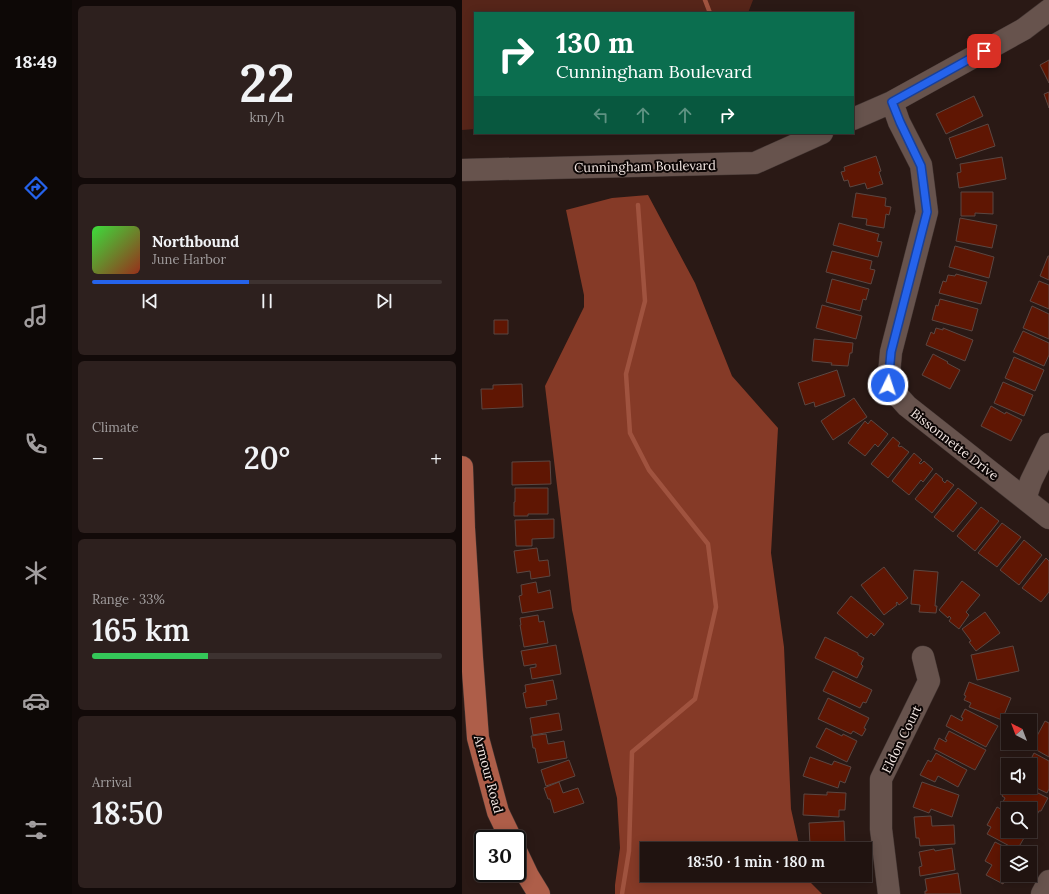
<!DOCTYPE html>
<html lang="en">
<head>
<meta charset="utf-8">
<style>
  :root { --surface:#201310; --page:#2d201e; --text:#f1f3f6; --muted:#a29e9f; --line:#3d3230; --accent:#2563eb }
  body { margin:0; font-family:Lora,serif; background:var(--page); color:var(--text); height:100vh; display:flex; flex-direction:column; font-size:15px; white-space:nowrap }
  * { box-sizing:border-box; margin:0 }
  p { font-size:13px; color:var(--muted) }
  .icon { flex:none; width:22px; height:22px; fill:none; stroke:currentColor; stroke-width:2; stroke-linecap:round; stroke-linejoin:round }
  .map { position:relative; flex:1; overflow:hidden }
  .details { display:flex; flex-direction:column; gap:6px; padding:6px; background:#120a09; width:390px }
  .details>* { flex:none }
  .guide { position:absolute; left:12px; top:12px; width:380px; height:122px; border-radius:0px; box-shadow:0 2px 10px #0003,0 0 0 1px var(--line); background:#0b6e4f; color:#fff; overflow:hidden }
  .needle { width:26px; rotate:318deg }
  .tools { position:absolute; left:539px; top:714px; display:grid; gap:8px }
  .tools a { display:grid; place-items:center; width:36px; height:36px; border-radius:0px; background:var(--surface); box-shadow:0 2px 10px #0003,0 0 0 1px var(--line); font-size:20px }
  .speed { position:absolute; left:12px; top:830px; display:flex; gap:8px; font-size:20px; font-weight:700; text-align:center }
  .speed>* { display:grid; place-content:center; width:52px; height:52px; border-radius:50%; background:var(--surface); box-shadow:0 2px 10px #0003,0 0 0 1px var(--line); line-height:1 }
  .speed .limit { border:2px solid #111; border-radius:6px; background:#fff; color:#111 }
  .pin { position:absolute; display:grid; place-items:center; width:34px; height:34px; color:#fff; margin:-17px; border-radius:8px; box-shadow:0 2px 6px #0006 }
  .me { position:absolute; width:44px; margin:-22px; rotate:4deg; stroke-linejoin:round; filter:drop-shadow(0 0 3px #0008) }
  .turn { display:flex; align-items:center; gap:14px; height:84px; padding:0 16px; font-size:18px }
  .turn .icon { width:52px; height:52px; stroke-width:2.5 }
  .turn b { display:block; font-size:28px; line-height:34px }
  .lanes { display:flex; align-items:center; height:38px; padding:0 16px; background:#0003; justify-content:center; gap:20px; direction:ltr }
  .lanes .off { opacity:.35 }
  .big { font-size:30px; font-weight:600; line-height:1.1 }
  .details .card { flex:1; display:flex; flex-direction:column; justify-content:center; gap:6px; min-width:0; padding:0 14px; border-radius:6px; background:var(--page) }
  .details .dial { align-items:center; gap:0 }
  .dial b { font-size:52px; line-height:1 }
  .song { display:flex; align-items:center; gap:12px }
  .cover { width:48px; height:48px; border-radius:6px; background:linear-gradient(135deg,hsl(120 70% 55%),hsl(10 70% 35%)) }
  .played { height:4px; border-radius:2px; background:linear-gradient(90deg,var(--accent) 45%,var(--line) 45%) }
  .keys { display:flex; justify-content:space-around; direction:ltr }
  .heat { display:flex; justify-content:space-between; align-items:center; font-size:22px; direction:ltr }
  .charge { height:6px; border-radius:3px; background:linear-gradient(90deg,#34c759 33%,var(--line) 0) }
  .trip { position:absolute; left:178px; top:842px; width:232px; height:40px; border-radius:0px; background:var(--surface); box-shadow:0 2px 10px #0003,0 0 0 1px var(--line); font-weight:600; line-height:40px; text-align:center }
  main { display:flex; flex:1; min-height:0 }
  .tabs { display:flex; flex-direction:column; width:72px; justify-content:space-around; align-items:center; background:#0d0806; color:var(--muted) }
  .tabs .icon { width:28px; height:28px }
  .tabs .selected { color:var(--accent) }
  .tabs b { font-size:18px; color:var(--text) }
  .map>svg:first-child { display:block }
</style>
</head>
<body>
<main>
<nav class="tabs">
<b>18:49</b>
<svg class="icon selected" aria-label="directions" viewBox="0 0 24 24"><path d="M12 3l9 9-9 9-9-9zM9 14v-3h6M13 9l2 2-2 2"/></svg>
<svg class="icon" aria-label="music" viewBox="0 0 24 24"><path d="M9 18V5l10-2v13"/><circle cx="6" cy="18" r="3"/><circle cx="16" cy="16" r="3"/></svg>
<svg class="icon" aria-label="phone" viewBox="0 0 24 24"><path d="M5 4h4l2 5-3 2q2 4 5 5l2-3 5 2v4C11 20 4 13 5 4z"/></svg>
<svg class="icon" aria-label="climate" viewBox="0 0 24 24"><path d="M12 3v18M4 7l16 10M4 17L20 7"/></svg>
<svg class="icon" aria-label="car" viewBox="0 0 24 24"><path d="M5 17H2v-5l4-1 3-4h7l3 4 3 1v5h-3M9 17h6M6 11h13"/><circle cx="7" cy="17" r="2"/><circle cx="17" cy="17" r="2"/></svg>
<svg class="icon" aria-label="filters" viewBox="0 0 24 24"><path d="M4 7h16M4 17h16"/><circle cx="9" cy="7" r="2"/><circle cx="15" cy="17" r="2"/></svg>
</nav>
<section class="details">
<div class="card dial"><b>22</b><p>km/h</p></div>
<div class="card">
<div class="song"><i class="cover"></i><div><b>Northbound</b><p>June Harbor</p></div></div>
<div class="played"></div>
<div class="keys"><svg class="icon" aria-label="previous" viewBox="0 0 24 24"><path d="M18 5L8 12l10 7zM5 5v14"/></svg><svg class="icon" aria-label="pause" viewBox="0 0 24 24"><path d="M8 5v14M16 5v14"/></svg><svg class="icon" aria-label="next" viewBox="0 0 24 24"><path d="M6 5l10 7-10 7zM19 5v14"/></svg></div>
</div>
<div class="card"><p>Climate</p>
<div class="heat"><a>−</a><b class="big">20°</b><a>+</a></div>
</div>
<div class="card"><p>Range · 33%</p><b class="big">165 km</b><div class="charge"></div></div>
<div class="card"><p>Arrival</p><b class="big">18:50</b></div>
</section>
<div class="map">
<svg width="587" height="894" viewBox="0 0 587 894">
  <rect width="100%" height="100%" fill="#2a1915"/>
  <path fill="#562519" d="M0,0H291L286,13H13V129L0,130Z"/>
  <path fill="#853a27" d="M186,195L233,283L270,376L316,428L309,553L322,647L329,809L338,849H185V875H343L344,878L360,894H153V885L158,848L155,798L110,610L83,386L122,307V295L104,210L150,198Z"/>
  <g fill="none" stroke-linecap="round" stroke-linejoin="round">
    <path stroke="#a0533f" stroke-width="4.5" d="M243,0L248,13
      M160,894L167,851L170,752L233,699L254,607L246,544L187,470L168,433L164,374L183,301L176,205"/>
  </g>
  <path fill="#5f1603" stroke="#5b4742" d="M587,60V83L578,65Z
    M587,92V108L582,94Z
    M512,96L521,116L484,134L474,114Z
    M526,124L533,146L494,159L487,138Z
    M414,156L419,171L417,172L421,184L405,189L403,183L388,187L386,180L382,181L379,172L383,171L382,167Z
    M540,157L544,179L497,188L495,173L499,172L498,164Z
    M499,192H531V214L513,213V216H499Z
    M394,193L424,198L423,206L429,207L427,215L424,214L422,228L404,225L405,219L390,217Z
    M498,218L535,225L530,248L494,241Z
    M377,223L417,234L415,241L420,242L416,257L371,245Z
    M493,246L532,257L527,278L487,267Z
    M370,251L410,261L408,269L413,270L409,284L364,272Z
    M586,256H587V280L578,276Z
    M494,274L525,282L519,304L477,293L481,281L484,282L486,275L493,276Z
    M370,279L407,289L404,300L401,299L398,311L364,302Z
    M577,281L587,285V309L568,301Z
    M478,299L516,309L510,331L470,320L474,305L476,306Z
    M360,305L400,316L394,339L354,328Z
    M570,306L587,314V339L561,328Z
    M32,320H46V334H32Z
    M474,328L481,330V328L511,340L503,361L464,345L469,332L472,334Z
    M561,331L587,343V355L582,366L551,352Z
    M352,339L391,343L390,353H388L386,366L369,365L370,363L350,361Z
    M471,354L486,362L485,363L498,370L488,389L460,375Z
    M552,357L582,370L573,391L543,378Z
    M375,370L383,396L353,407L352,402L343,405L336,383Z
    M541,382L571,395L562,416L532,403Z
    M60,384L61,407L20,409L19,389H31V385Z
    M392,398L405,417L371,440L359,421Z
    M529,406L543,414L544,412L560,420L549,441L519,426Z
    M409,420L426,434L416,447L413,444L403,456L386,443L403,421L406,424Z
    M431,437L438,443L436,446L438,447L439,446L447,452L426,478L409,464Z
    M452,453L460,460L457,463L459,464L462,461L471,469L461,482L459,480L447,495L430,481Z
    M88,461L89,484L50,485V462Z
    M474,473L481,479L480,480L483,483L485,480L492,485L470,513L453,499Z
    M53,488H86V514H66V516H52V502H53Z
    M496,488L515,503L491,532L472,517Z
    M519,507L537,521L513,551L495,536Z
    M92,519V538L70,539V546H54L53,520Z
    M540,523L559,537L535,567L516,553Z
    M562,540L580,555L557,585L538,570Z
    M75,548L77,561L86,560L88,576L69,579L68,571L55,573L52,551Z
    M584,558L587,561V592L579,602L560,588Z
    M422,567L446,598L437,605L435,602L434,603L435,605L422,615L399,585Z
    M452,570L476,572L473,606H475L474,613L457,612L458,605L449,604Z
    M500,581L518,595L504,612L507,615L497,629L487,621L489,618L487,616L486,618L477,610Z
    M74,582L76,593L88,590L91,608L60,613L57,596L60,595L59,585Z
    M389,596L422,624L412,636L409,633L405,638L375,613Z
    M523,612L538,633L514,651L507,642L509,641L500,629Z
    M76,615L77,622L82,621L86,643L62,647L58,625H59L58,618Z
    M363,637L396,653V655L402,658L399,664L401,666L395,678L353,658Z
    M94,645L99,674L70,679L68,668L74,667V664L62,666L59,651Z
    M551,646L557,671L515,680L509,655Z
    M371,671L410,690L404,703L401,702L398,708L361,691Z
    M91,680L95,699L84,701L85,705L64,708L61,693L64,692L63,685Z
    M507,682L549,698L540,720L507,707L509,703L502,700L504,696L502,695Z
    M366,698L407,718L402,728L404,729L400,736L391,731L389,734L356,719Z
    M503,709L536,726L524,747L484,726L489,715L500,721L501,718L499,717Z
    M97,713L100,730L71,735L68,718Z
    M583,721L587,723V757L569,747Z
    M364,728L380,736L381,734L395,741L385,762L354,747Z
    M487,731L524,750L513,770L472,749L477,738L484,742L485,740L483,739Z
    M84,734L86,744L102,741L105,758L76,763L73,748H71L69,736Z
    M474,753L505,770L496,787L476,776L473,782L458,775L466,760L469,762Z
    M572,753L587,761V789L585,793L568,785V765H559L563,759L568,761Z
    M348,757L370,765L372,761L389,767L383,783L378,781L376,788L341,776Z
    M107,760L113,776L84,786L79,770Z
    M97,782L101,793L116,788L122,803L92,813L88,799H86L82,788Z
    M460,782L497,795L490,817L469,809L467,813L451,807Z
    M546,784V787H564L586,798L579,811H577L571,822L568,821V809H546L539,806L543,798L540,796Z
    M365,792L384,793L383,810H377V817L341,815L342,794L365,795Z
    M535,807L546,813V831H567L563,838H562L555,850L525,834L529,827L525,825Z
    M469,816L470,826L492,825L493,844L458,846L457,838H454L452,817Z
    M382,821L383,843L348,845L347,823Z
    M533,842L555,853H546V874L541,884L524,875L530,865L523,861Z
    M490,848L493,870L458,876L457,867L460,866L457,852L472,849L473,851Z
    M496,873L499,894H463V891H465L463,879Z"/>
  <g fill="none" stroke-linecap="round" stroke-linejoin="round">
    <defs>
      <path id="minor" d="M430,102L437,122L459,165L465,212L429,352L426,385L445,406L587,518
        M391,119L430,102L562,29L587,10
        M0,170L293,163L360,133
        M563,499L569,481L587,444
        M427,894L419,829V779L467,681L461,657
        M580,894L587,881"/>
      <path id="major" d="M0,467L2,528L10,658L16,738L36,812L49,839
        M55,853L66,876L77,894"/>
    </defs>
    <use href="#minor" stroke="#433633" stroke-width="23"/>
    <use href="#major" stroke="#433633" stroke-width="23"/>
    <use href="#minor" stroke="#67534d" stroke-width="22"/>
    <use href="#major" stroke="#ae5e49" stroke-width="22"/>
  </g>
  <g fill="none" stroke-linecap="round" stroke-linejoin="round">
    <defs>
      <path id="route" d="M426,385L429,352L465,212L459,166L438,122L430,102L522,51"/>
    </defs>
    <use href="#route" stroke="#184099" stroke-width="10"/>
    <use href="#route" stroke="#2563eb" stroke-width="7"/>
  </g>
  <g text-anchor="middle" stroke-width="4" stroke-linejoin="round" paint-order="stroke">
    <g font-size="13" fill="#f1e5e1" stroke="#0d0605">
      <text transform="translate(183 166) rotate(-1)" y="5">Cunningham Boulevard</text>
      <text transform="translate(493 444) rotate(38)" y="5">Bissonnette Drive</text>
      <text transform="translate(439 739) rotate(-64)" y="5">Eldon Court</text>
      <text transform="translate(27 774) rotate(75)" y="5">Armour Road</text>
    </g>
  </g>
</svg>
<div class="tools">
<a><svg class="needle" viewBox="-14 -14 28 28"><path d="M0-13l5 13h-10z" fill="#e53935"/><path d="M0 13l5-13h-10z" fill="#a29e9f"/></svg></a>
<a><svg class="icon" aria-label="sound" viewBox="0 0 24 24"><path d="M4 9h4l5-4v14l-5-4H4zM17 9q2 3 0 6"/></svg></a>
<a><svg class="icon" aria-label="search" viewBox="0 0 24 24"><circle cx="10" cy="10" r="6"/><path d="M15 15l6 6"/></svg></a>
<a><svg class="icon" aria-label="layers" viewBox="0 0 24 24"><path d="M12 4l9 5-9 5-9-5zM3 14l9 5 9-5"/></svg></a>
</div>
<div class="speed"><div class="limit">30</div></div>
<div class="pin" style="left:522px;top:51px;background:#d93025"><svg class="icon" aria-label="arrive" viewBox="0 0 24 24"><path d="M6 21V4h12l-3 4 3 4H6"/></svg></div>
<svg class="me" style="left:426px;top:385px" viewBox="-20 -20 40 40"><circle r="17" fill="#2563eb" stroke="#fff" stroke-width="3"/><path d="M0-11L8 9 0 5-8 9z" fill="#fff"/></svg>
<div class="trip">18:50 · 1 min · 180 m</div>
<div class="guide">
<div class="turn"><svg class="icon" aria-label="right" viewBox="0 0 24 24"><path d="M7 20v-9h11M14 6l5 5-5 5"/></svg><div><b>130 m</b>Cunningham Boulevard</div></div>
<div class="lanes"><svg class="icon off" aria-label="left" viewBox="0 0 24 24"><path d="M17 20v-9H6M10 6l-5 5 5 5"/></svg><svg class="icon off" aria-label="ahead" viewBox="0 0 24 24"><path d="M12 20V5M6 11l6-6 6 6"/></svg><svg class="icon off" aria-label="ahead" viewBox="0 0 24 24"><path d="M12 20V5M6 11l6-6 6 6"/></svg><svg class="icon" aria-label="right" viewBox="0 0 24 24"><path d="M7 20v-9h11M14 6l5 5-5 5"/></svg></div>
</div>
</div>
</main>
</body>
</html>
